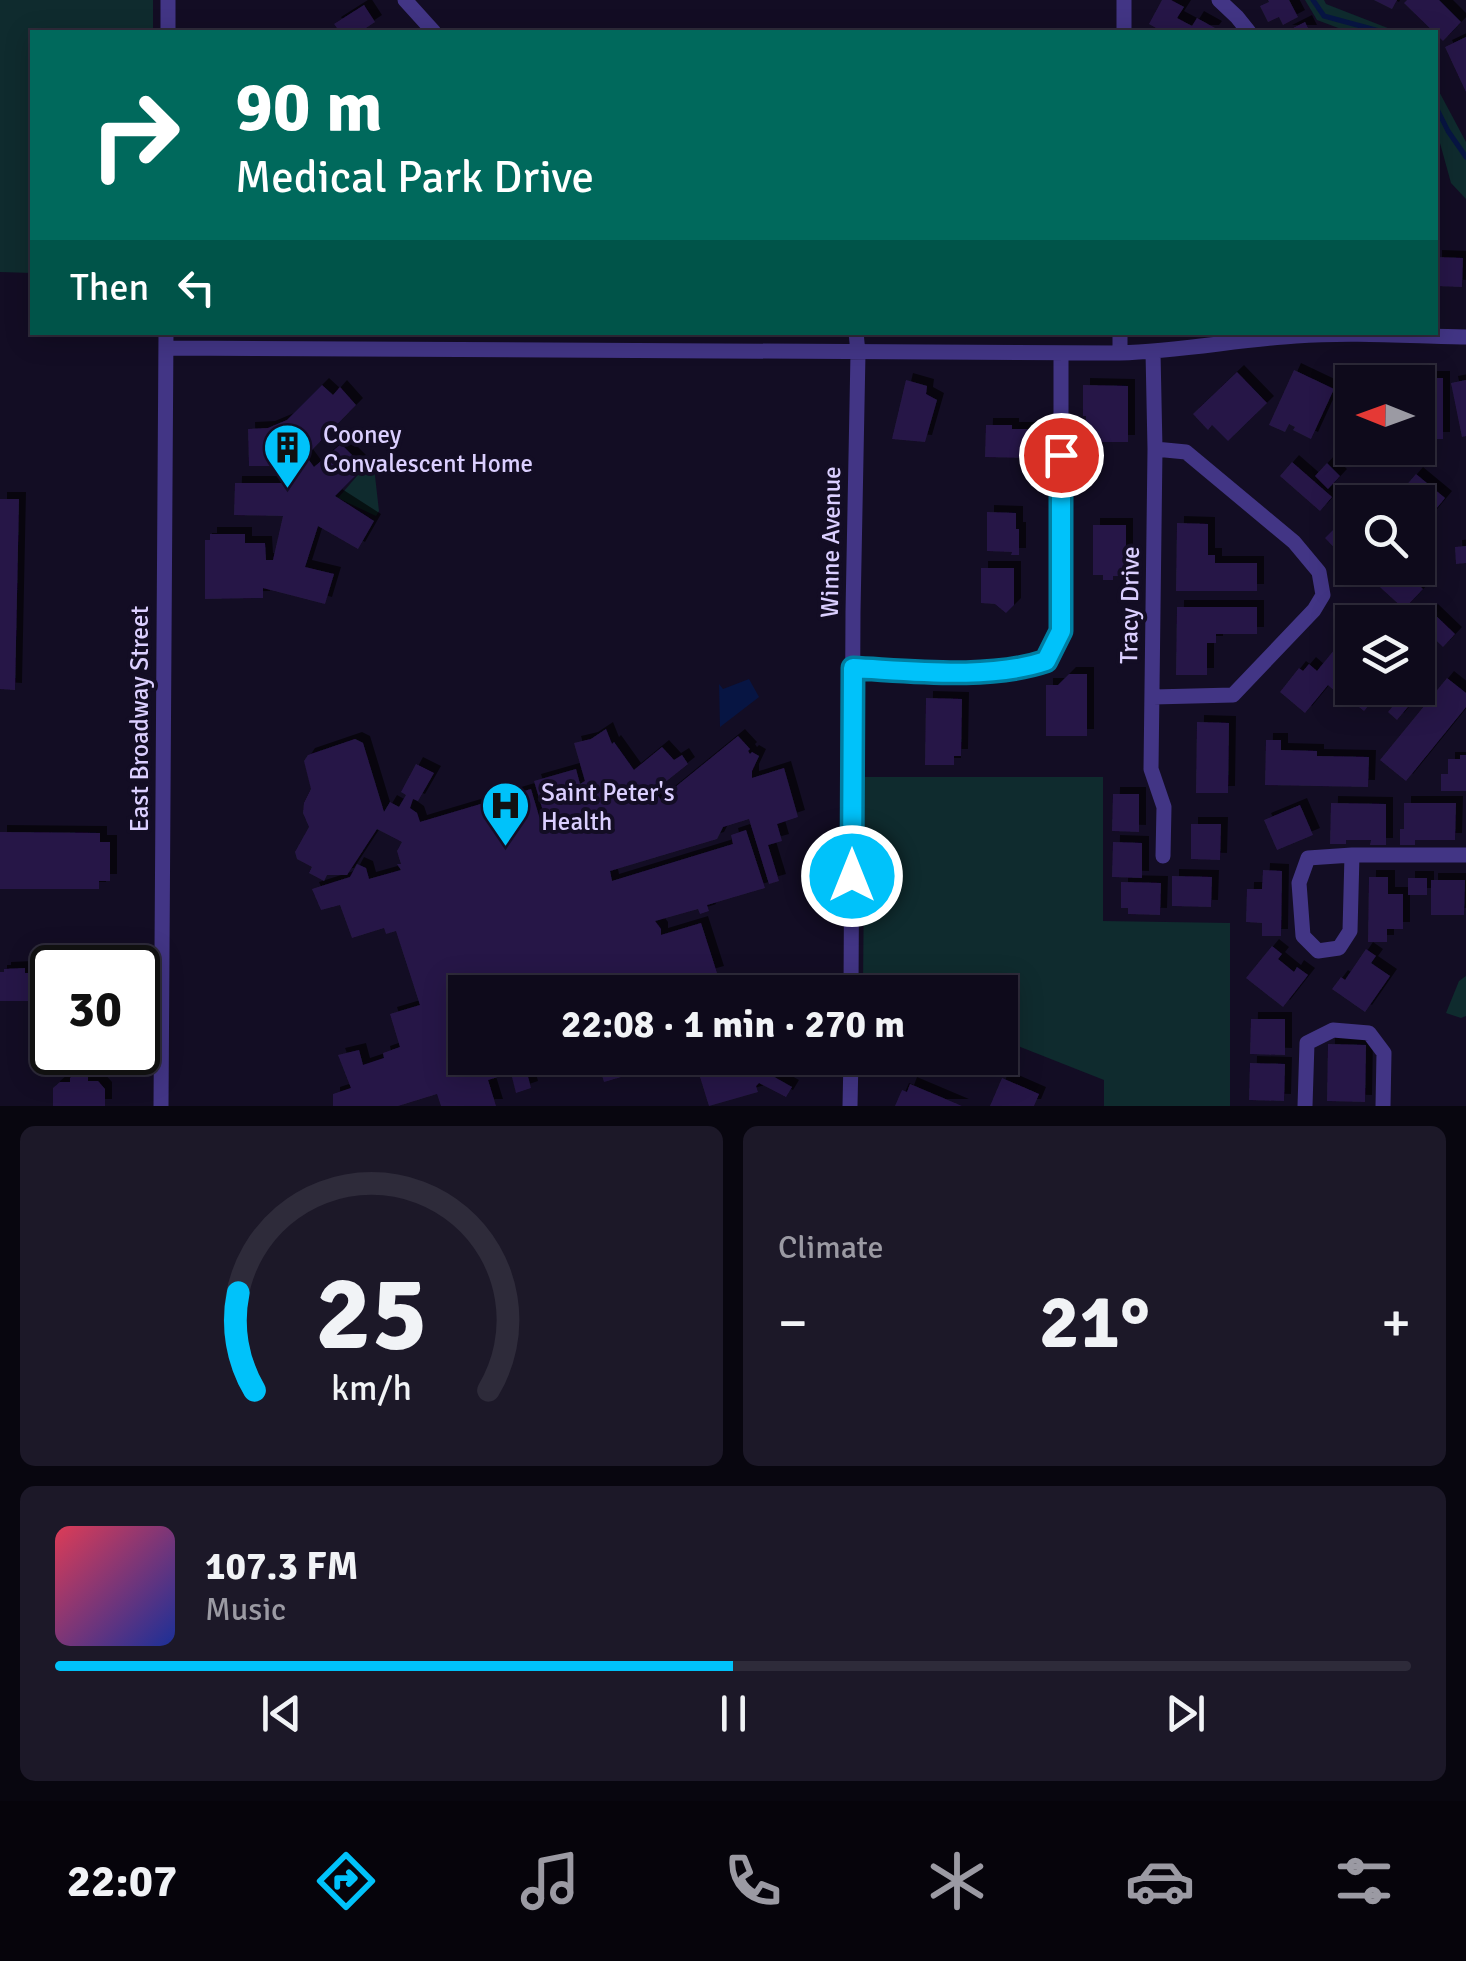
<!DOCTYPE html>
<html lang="en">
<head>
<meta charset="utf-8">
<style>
  :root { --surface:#0e0a1b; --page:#1c1828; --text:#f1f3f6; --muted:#9b9aa3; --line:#2e2b3a; --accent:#00c2fa }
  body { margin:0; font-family:Signika,sans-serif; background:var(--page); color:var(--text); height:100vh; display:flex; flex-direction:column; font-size:38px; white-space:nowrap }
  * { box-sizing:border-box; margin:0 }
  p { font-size:32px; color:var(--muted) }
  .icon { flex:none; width:55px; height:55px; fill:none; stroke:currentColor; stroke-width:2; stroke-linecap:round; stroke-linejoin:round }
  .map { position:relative; height:1106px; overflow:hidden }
  .sheet { display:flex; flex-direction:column; gap:20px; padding:20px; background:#08060f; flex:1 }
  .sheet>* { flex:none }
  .guide { position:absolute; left:30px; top:30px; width:1408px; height:305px; border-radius:0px; box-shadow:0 5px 25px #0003,0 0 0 2px var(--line); background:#00695c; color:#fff; overflow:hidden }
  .needle { width:65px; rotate:271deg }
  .controls { position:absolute; left:1335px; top:365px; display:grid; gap:20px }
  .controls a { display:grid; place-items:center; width:100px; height:100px; border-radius:0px; background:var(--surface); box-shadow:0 5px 25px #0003,0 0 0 2px var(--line); font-size:50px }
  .speed { position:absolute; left:30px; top:945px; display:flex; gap:20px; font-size:50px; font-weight:700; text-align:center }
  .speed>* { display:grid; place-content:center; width:130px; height:130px; border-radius:50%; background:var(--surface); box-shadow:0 5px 25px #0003,0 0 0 2px var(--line); line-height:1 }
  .speed .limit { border:5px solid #111; border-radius:15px; background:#fff; color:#111 }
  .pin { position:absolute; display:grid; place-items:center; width:85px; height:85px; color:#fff; margin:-42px; border:5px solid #fff; border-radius:50%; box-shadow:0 2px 10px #0007 }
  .me { position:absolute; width:110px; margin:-55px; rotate:0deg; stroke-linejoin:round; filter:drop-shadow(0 0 8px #0008) }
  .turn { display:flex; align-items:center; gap:35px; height:210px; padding:0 40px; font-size:45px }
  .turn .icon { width:130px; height:130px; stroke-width:2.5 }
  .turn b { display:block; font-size:70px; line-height:85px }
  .then { display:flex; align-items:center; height:95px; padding:0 40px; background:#0003; gap:20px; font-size:38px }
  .big { font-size:75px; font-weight:700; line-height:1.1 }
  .sheet .tile { flex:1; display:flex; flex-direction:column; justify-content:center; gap:15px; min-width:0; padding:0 35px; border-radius:15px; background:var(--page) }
  .sheet .dial { align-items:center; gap:0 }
  .dial svg { height:260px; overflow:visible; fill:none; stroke:var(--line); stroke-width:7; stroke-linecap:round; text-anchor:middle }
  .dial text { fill:var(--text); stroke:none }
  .song { display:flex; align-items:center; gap:30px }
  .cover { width:120px; height:120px; border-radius:15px; background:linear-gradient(135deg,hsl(350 70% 55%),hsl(230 70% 35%)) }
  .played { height:10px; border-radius:5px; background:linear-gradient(90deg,var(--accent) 50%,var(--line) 50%) }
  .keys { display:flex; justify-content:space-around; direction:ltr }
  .heat { display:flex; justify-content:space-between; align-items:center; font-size:55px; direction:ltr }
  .sheet .tiles { flex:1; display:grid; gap:20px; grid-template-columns:1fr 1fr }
  .tile:last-child { grid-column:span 2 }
  .trip { position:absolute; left:448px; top:975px; width:570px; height:100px; border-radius:0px; background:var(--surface); box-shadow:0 5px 25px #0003,0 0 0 2px var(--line); font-weight:700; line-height:100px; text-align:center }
  .tab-bar { display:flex; height:160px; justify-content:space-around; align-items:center; background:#06040b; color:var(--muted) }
  .tab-bar .icon { width:70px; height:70px }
  .tab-bar .active { color:var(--accent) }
  .tab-bar b { font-size:45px; color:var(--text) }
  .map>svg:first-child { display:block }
</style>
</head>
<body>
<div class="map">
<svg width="1466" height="1106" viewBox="0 0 1466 1106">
  <defs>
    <filter id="shadow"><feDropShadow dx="7" dy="-7" stdDeviation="0" flood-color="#0009"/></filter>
  </defs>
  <rect width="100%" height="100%" fill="#130d24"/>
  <path fill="#0f2b2e" d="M0,0H153V32H32V273L0,272Z
    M1305,0H1324L1326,4L1398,32H1349L1317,20Z
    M1435,84L1466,142V199L1451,183L1435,125Z
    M369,462L374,467L379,511L376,516L338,498Z
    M865,777H1103V921L1230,923V1106H1104V1080L1000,1039V992H884L863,984Z
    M1466,976V1016L1461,1018L1446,1013L1459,981Z"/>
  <path fill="#071543" d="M749,679L759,697L720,727L719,684L723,689Z"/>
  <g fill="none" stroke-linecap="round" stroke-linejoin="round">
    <path stroke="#071543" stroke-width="5" d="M1313,0L1324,16L1383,32
      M1435,105L1448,131L1466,157"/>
  </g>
  <path fill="#271846" filter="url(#shadow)" d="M1162,0H1171L1184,7L1177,18L1192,26L1197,18L1215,28L1212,32H1163L1149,24Z
    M1268,0H1289L1298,17L1283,25L1279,17L1268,22L1260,6L1269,2Z
    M1374,0H1397L1392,9Z
    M1407,0H1439L1461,22L1443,41L1404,3Z
    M364,5L375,22L363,30L365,32H340L334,24Z
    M1305,22L1310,32H1285Z
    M1466,37V92L1445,47Z
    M1435,257L1463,258L1462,287L1435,286Z
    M1294,370L1334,389L1311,439L1293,430L1295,427L1289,424L1285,432L1269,425Z
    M1237,372L1267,403L1228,441L1212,425L1208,430L1193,414Z
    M1346,377L1364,381L1352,382L1351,437L1333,433Z
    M1398,378H1443V439H1422V435H1418V382H1398Z
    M906,380L927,386L926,394L937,400L925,442L892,439Z
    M1466,380V436L1462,437L1451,383Z
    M322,385L333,395L340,387L356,405L306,456L314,467L341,444L364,467L335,496L374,521L358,549L318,526L305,567L334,574L325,604L263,588V598L205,599V540H210V534H245V543H265L266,560H273L283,516L234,515L235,483H282L276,466H249L248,429L268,428L287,420Z
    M1083,385L1128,386V442H1086V416H1083Z
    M986,425H1012V429H1040L1039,461H1028V458L985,457Z
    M1292,462L1332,497L1320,511L1280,476Z
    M1327,463L1340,476L1328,489L1315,476Z
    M1416,474L1445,498L1418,531V502H1392Z
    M0,499H19L15,690L0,689Z
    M987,512L1016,513V529H1019V555H1011L1012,552L987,551Z
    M1346,517L1352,524V559L1349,563L1325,538Z
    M1177,523L1208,524V555H1215V563H1257V591H1176Z
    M1093,525H1126V576H1113V580H1103V575H1093Z
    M1466,546V563L1456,564L1455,547Z
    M981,568H1014V605L1006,613L995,604L981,603Z
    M1359,568H1399L1423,589L1404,609Z
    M1177,607H1257V634H1216V643H1207V675H1176Z
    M1431,611L1455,634L1443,647L1419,624Z
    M1339,644L1352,655V676L1338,694L1328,685L1305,713L1280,692L1299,668L1303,671L1309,664L1317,671Z
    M1069,674H1087V736H1046V685H1058Z
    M1447,678L1466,693V707L1406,781L1380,760Z
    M1368,688H1375L1380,692L1364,711L1354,703Z
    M1408,688H1416L1421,691L1397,720L1388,712Z
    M926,698L962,699L961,756H954V765H925Z
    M1197,722L1229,723L1228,793H1196Z
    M606,729L612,744L614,742L634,770L662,747L674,760L682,755L688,764L654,791L662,801L664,799L663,797L738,736L750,749L748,751L750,754L752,752L759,756L752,771V778L784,768L798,817L777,824L782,841L768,845L779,881L769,884L749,819L723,827L717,839L610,871L612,881L733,844L731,835L746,830L765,888L707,905L709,911L700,914L698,909L655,921L661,929V935L701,923L717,973L649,992H465V1058H557L526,1069L531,1088L516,1093L511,1073L488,1080L496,1106H441L437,1094L398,1106H333V1094L351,1088L338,1055L359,1050L363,1065L384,1058L383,1053L400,1047L390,1014L420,1005L396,931L386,934L384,928L352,938L340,905L321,910L312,889L350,877L357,864L366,868L369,879L401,870L397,864H401L397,851L402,842L377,829L347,875H327L324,881L309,873L312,867L297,859L295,852L309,827L303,813L304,803L311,789L304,761L308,755L355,739L363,743L384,812L390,802L399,807L406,795L401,792L416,764L434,773L418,801L413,799L410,808L417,813L420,822L531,789L541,823L546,821L534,781L576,769L580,784L585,781L574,743L591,739Z
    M1266,740H1281V750L1317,751V756L1369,757L1368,787L1265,785Z
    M1460,755H1466V791H1441V774H1448V759H1460Z
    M1113,794H1139V832L1112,831Z
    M1331,803L1386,804V845H1370L1371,840H1346V844H1330Z
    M1404,803H1456L1455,840H1415V845H1400V829H1404Z
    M1300,805L1313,835L1277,850L1264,820Z
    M1191,824H1221L1220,860L1191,859Z
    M0,832L100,833V842H110V881H99V889H0Z
    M1113,842L1142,843V878L1112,877Z
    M1263,870L1282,871L1281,936H1262V923L1246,922L1247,889H1262Z
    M1172,876L1212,877L1211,907L1172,906Z
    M1369,877H1388V894H1403V929H1387V942H1368Z
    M1408,878H1427V895H1408Z
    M1431,880H1465L1464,915H1431Z
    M1121,882L1161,883L1160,915L1128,914V908H1121Z
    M1272,946L1282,954L1278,959L1294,972L1297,967L1308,975L1283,1007L1246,978Z
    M1366,949L1376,956L1371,963L1390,976L1365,1012L1332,989L1341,977L1345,980Z
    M25,968V973H32L33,1001H0V972H4V969Z
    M41,973H52V1000H41Z
    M1251,1019H1285V1055L1250,1054Z
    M1328,1044L1366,1045L1365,1102L1327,1101Z
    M597,1058H663L666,1064L604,1082Z
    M689,1058H798L762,1070L792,1087L786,1097L759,1083L756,1086L758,1092L709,1106L696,1064L692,1066Z
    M1250,1063L1285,1064L1284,1101L1249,1100Z
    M75,1073H84L88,1077V1081H98L105,1089V1106H53V1088L60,1082H70V1078Z
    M1002,1078L1039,1094L1034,1106H990Z
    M910,1084L962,1106H895L902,1090L907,1092Z"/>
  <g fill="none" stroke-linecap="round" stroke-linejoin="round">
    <path stroke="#423585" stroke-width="15" d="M405,0L434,32
      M1219,0L1237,17L1249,32
      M168,32V0
      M1124,32V0
      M166,348L1120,353C1179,351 1237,340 1296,336C1352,332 1410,336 1466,337
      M1153,352L1155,449L1151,769L1164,807L1163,856
      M1120,353V332
      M853,668C912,671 990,680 1045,661L1061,631V353
      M1153,697L1233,695L1314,610L1323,595L1319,572L1294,542L1186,452L1155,449
      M1352,855L1350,931L1339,948L1318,951L1303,936L1299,883L1308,858L1352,855H1466
      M851,992L853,612L858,353L856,332
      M161,1106L166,332
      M850,1106L851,1058
      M1305,1106L1307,1043L1333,1030L1369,1033L1384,1053L1383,1106"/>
  </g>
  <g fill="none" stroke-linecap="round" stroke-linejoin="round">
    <defs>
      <path id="route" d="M852,876L853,668C912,671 990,680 1046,661L1061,631V455"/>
    </defs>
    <use href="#route" stroke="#007ea2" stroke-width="25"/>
    <use href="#route" stroke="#00c2fa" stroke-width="18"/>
  </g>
  <defs>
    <symbol id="building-pin" viewBox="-11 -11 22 30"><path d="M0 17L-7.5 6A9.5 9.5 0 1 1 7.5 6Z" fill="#00c2fa" stroke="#130d24"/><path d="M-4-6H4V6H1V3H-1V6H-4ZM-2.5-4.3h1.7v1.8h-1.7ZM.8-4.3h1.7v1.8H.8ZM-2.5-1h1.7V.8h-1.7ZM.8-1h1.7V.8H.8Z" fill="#111"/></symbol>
    <symbol id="hospital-pin" viewBox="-11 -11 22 30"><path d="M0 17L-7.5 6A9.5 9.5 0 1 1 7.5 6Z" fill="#00c2fa" stroke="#130d24"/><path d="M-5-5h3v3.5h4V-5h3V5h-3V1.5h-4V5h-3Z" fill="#111"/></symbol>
  </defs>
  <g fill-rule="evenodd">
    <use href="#building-pin" x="260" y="420" width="55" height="75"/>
    <use href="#hospital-pin" x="478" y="778" width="55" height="75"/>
  </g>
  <g text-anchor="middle" stroke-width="8" stroke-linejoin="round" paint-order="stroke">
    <g font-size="25" fill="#dbcfff" stroke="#130d24" text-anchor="start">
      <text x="323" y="443">Cooney<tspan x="323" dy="29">Convalescent Home</tspan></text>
      <text x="541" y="801">Saint Peter's<tspan x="541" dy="29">Health</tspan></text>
    </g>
    <g font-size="25" fill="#dbcfff" stroke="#130d24">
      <text transform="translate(830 542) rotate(-89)" y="9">Winne Avenue</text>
      <text transform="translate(1129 605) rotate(-89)" y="9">Tracy Drive</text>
      <text transform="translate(139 719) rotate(-90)" y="9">East Broadway Street</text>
    </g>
  </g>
</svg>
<div class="controls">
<a><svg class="needle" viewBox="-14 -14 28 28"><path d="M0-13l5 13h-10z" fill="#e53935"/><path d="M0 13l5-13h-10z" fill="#9b9aa3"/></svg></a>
<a><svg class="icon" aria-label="search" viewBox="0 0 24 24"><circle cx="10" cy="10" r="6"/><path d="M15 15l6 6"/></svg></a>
<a><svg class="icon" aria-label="layers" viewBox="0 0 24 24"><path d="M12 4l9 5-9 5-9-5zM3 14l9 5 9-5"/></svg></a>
</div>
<div class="speed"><div class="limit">30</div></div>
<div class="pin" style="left:1061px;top:455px;background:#d93025"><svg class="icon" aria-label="arrive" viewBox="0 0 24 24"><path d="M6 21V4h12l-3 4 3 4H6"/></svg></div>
<svg class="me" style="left:852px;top:876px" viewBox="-20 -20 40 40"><circle r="17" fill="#00c2fa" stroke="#fff" stroke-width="3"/><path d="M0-11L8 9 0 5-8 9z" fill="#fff"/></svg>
<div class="trip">22:08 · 1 min · 270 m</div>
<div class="guide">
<div class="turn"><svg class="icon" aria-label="right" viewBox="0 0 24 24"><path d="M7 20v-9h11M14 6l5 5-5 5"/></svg><div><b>90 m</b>Medical Park Drive</div></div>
<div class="then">Then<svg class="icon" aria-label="left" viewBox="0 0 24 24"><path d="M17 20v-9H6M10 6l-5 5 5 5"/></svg></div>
</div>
</div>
<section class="sheet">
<div class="tiles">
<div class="tile dial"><svg viewBox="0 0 100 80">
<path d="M14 69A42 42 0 1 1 86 69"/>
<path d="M14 69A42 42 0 0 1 9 39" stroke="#00c2fa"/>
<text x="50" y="56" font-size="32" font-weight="700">25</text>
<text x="50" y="72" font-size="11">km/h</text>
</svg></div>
<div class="tile"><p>Climate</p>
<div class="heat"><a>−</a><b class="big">21°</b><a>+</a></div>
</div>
<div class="tile">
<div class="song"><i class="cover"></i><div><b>107.3 FM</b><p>Music</p></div></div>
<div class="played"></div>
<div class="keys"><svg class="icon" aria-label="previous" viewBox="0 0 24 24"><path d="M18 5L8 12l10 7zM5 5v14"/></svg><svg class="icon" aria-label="pause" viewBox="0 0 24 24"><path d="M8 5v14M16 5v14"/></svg><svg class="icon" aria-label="next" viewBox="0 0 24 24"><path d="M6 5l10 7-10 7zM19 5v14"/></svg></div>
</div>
</div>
</section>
<nav class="tab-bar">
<b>22:07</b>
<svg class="icon active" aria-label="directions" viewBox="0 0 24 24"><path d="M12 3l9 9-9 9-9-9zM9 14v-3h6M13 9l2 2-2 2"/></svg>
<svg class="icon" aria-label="music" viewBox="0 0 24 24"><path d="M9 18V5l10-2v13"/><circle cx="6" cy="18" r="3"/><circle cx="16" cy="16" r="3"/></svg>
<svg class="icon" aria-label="phone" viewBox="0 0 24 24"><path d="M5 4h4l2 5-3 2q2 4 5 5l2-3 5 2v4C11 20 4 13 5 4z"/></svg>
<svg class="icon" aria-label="climate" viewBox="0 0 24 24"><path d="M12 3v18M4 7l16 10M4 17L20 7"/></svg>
<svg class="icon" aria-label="car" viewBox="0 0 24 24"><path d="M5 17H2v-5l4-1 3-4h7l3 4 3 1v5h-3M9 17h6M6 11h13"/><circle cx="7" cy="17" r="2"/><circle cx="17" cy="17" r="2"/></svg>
<svg class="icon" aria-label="filters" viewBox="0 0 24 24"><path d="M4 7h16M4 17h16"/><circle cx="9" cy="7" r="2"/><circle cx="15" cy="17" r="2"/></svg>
</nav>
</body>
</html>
